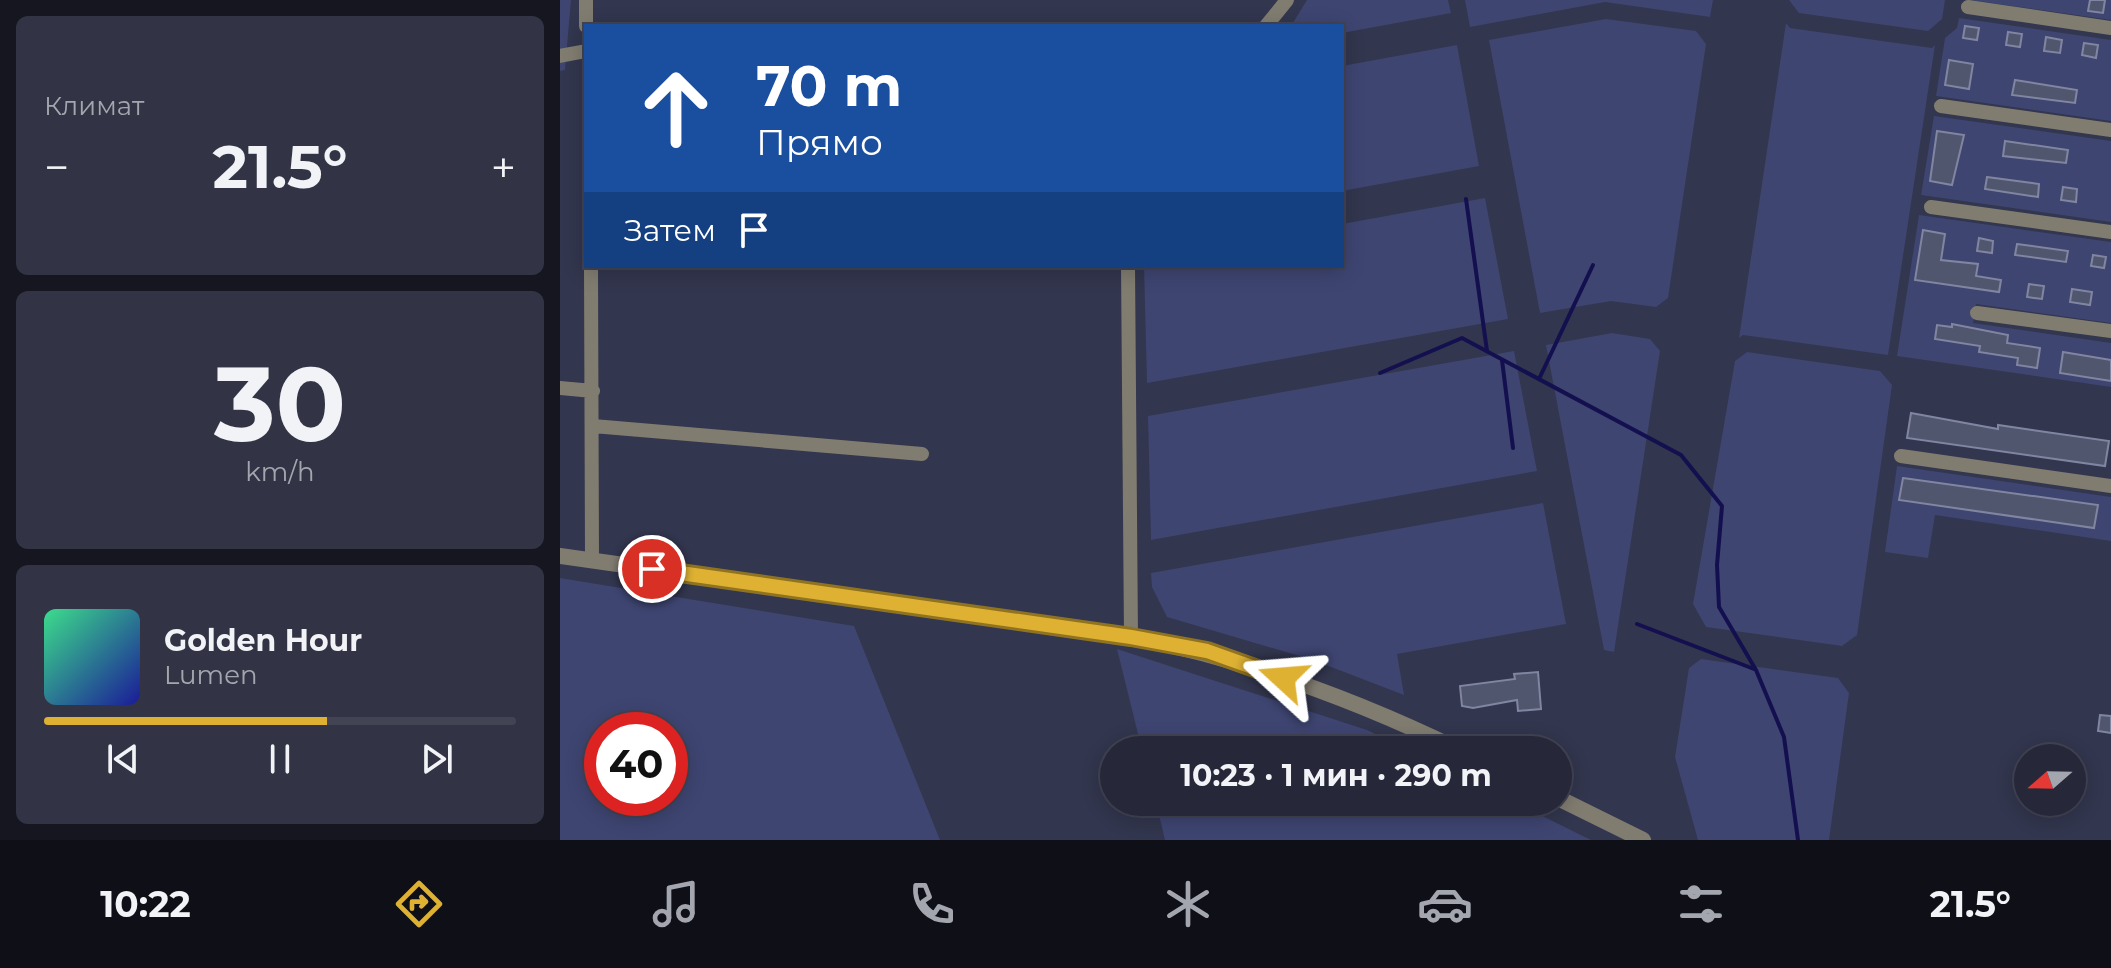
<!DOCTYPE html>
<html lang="ru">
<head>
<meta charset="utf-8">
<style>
  :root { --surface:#26283a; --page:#323445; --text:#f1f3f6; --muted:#a4a6af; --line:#424454; --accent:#deb133 }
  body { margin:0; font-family:Montserrat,sans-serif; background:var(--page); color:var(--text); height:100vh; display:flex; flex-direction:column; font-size:30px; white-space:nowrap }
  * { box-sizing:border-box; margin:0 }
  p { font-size:26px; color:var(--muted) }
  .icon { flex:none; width:44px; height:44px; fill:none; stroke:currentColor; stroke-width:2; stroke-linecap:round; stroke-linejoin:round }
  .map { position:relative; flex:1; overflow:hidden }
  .drawer { display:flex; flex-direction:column; gap:16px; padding:16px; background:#151620; width:560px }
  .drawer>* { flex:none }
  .guide { position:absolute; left:24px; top:24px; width:760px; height:244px; border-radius:0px; box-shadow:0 4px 20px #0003,0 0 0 2px var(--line); background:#1a4fa0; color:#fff; overflow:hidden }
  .needle { width:52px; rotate:250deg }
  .buttons { position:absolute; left:1454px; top:744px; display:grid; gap:16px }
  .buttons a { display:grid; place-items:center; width:72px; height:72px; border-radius:50%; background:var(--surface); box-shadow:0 4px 20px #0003,0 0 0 2px var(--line); font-size:40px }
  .speed { position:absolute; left:24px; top:712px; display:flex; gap:16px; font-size:40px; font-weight:700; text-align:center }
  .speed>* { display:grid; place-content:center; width:104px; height:104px; border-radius:50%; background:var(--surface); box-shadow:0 4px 20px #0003,0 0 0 2px var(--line); line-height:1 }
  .speed .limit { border:12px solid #d22; background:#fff; color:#111 }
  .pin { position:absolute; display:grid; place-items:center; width:68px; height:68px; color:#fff; margin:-34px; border:4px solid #fff; border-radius:50%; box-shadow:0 2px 8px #0007 }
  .me { position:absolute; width:88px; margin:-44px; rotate:289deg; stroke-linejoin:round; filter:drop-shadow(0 0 6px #0008) }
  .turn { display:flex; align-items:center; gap:28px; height:168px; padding:0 40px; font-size:36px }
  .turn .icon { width:104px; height:104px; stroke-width:2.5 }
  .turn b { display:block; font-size:56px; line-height:68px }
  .then { display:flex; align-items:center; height:76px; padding:0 40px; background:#0003; gap:16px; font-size:30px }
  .big { font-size:60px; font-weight:700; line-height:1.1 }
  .drawer .card { flex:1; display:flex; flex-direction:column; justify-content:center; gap:12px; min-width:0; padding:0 28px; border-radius:12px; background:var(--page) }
  .drawer .dial { align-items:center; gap:0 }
  .dial b { font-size:104px; line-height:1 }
  .song { display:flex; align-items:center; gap:24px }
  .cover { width:96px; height:96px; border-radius:12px; background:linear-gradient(135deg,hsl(150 70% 55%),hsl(240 70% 35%)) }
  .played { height:8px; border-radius:4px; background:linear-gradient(90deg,var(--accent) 60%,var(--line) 60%) }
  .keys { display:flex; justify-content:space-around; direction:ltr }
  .heat { display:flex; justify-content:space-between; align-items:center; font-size:44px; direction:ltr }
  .trip { position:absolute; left:540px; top:736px; width:472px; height:80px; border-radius:40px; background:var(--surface); box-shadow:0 4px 20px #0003,0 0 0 2px var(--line); font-weight:700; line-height:80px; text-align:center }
  .dock { display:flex; height:128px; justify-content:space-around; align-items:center; background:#0f1017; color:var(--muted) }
  .dock .icon { width:56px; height:56px }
  .dock .on { color:var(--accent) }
  .dock b { font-size:36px; color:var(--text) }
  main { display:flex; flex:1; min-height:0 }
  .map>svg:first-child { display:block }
</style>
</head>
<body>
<main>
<section class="drawer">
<div class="card"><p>Климат</p>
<div class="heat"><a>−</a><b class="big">21.5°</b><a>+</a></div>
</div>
<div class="card dial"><b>30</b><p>km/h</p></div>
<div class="card">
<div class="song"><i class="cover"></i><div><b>Golden Hour</b><p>Lumen</p></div></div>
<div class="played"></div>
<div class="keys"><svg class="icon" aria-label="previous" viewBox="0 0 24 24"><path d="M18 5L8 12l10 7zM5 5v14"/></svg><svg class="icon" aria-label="pause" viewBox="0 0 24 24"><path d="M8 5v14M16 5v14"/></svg><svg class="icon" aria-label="next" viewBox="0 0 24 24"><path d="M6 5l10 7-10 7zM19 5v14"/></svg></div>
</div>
</section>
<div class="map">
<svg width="1551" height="840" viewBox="0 0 1551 840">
  <rect width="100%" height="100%" fill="#32364e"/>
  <path fill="#3e4571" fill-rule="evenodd" d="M0,0H11L5,70L0,71Z
    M747,0H888L891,13L782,33V26H731Z
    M905,0H1153L1150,17L1045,2L910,27Z
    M1229,0H1385L1382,19L1368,31L1239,13Z
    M1410,0H1551V20Z
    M1399,18L1551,40V121L1376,96L1385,38L1397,28Z
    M1046,19L1136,31L1146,44L1108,298L1096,307L1051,301L980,313L929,40Z
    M1226,23L1230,28L1372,48L1375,45L1328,355L1183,335L1179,338Z
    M897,45L919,166L782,191V66Z
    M1374,116L1551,141V222L1361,195Z
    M925,198L948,319L587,383L584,266H782V224Z
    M1359,215L1551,242V323L1416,304L1413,323L1551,343V387L1337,356Z
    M1052,333L1090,339L1100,351L1054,652L1044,650L986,345Z
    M954,351L977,471L591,540L588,416Z
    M1187,352L1320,371L1332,385L1297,635L1282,646L1146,627L1133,604L1175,361Z
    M1337,466L1551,497V541L1375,515L1368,558L1325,552Z
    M983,503L1006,624L837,654L844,695L753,660L607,617L592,587L591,573Z
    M0,578L294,626L380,840H0ZM110,730V798H42V730Z
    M557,649L807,730L848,750H582Z
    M1141,659L1278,678L1289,693L1269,840H1138L1115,757L1129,668Z
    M596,802H954L1031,840H605Z"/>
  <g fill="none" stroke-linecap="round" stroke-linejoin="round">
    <path stroke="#141050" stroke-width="4" d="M906,199L927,351
      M942,360L953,448
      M820,373L902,338L1121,455L1162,506L1157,565L1159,607L1196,670L1224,737L1238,840
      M979,379L1033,265
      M1077,624L1194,669"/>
  </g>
  <path fill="#51566f" stroke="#8085a1" stroke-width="2" d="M1530,0H1545L1543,13L1528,11Z
    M1405,26L1419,28L1417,40L1403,38Z
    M1448,32L1462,34L1460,47L1446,45Z
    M1486,37L1502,40L1500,53L1484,51Z
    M1524,43L1538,45L1536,58L1522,55Z
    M1389,60L1413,64L1409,89L1385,85Z
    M1455,80L1517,90L1515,103L1452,95Z
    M1377,131L1404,135L1392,185L1370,181Z
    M1445,141L1508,150L1506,163L1443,156Z
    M1427,177L1479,184L1478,197L1425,189Z
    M1503,187L1517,189L1516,202L1501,200Z
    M1363,230L1385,234L1381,260L1418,264L1416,276L1441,280L1439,292L1355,280Z
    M1419,238L1433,241L1432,253L1417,251Z
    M1457,244L1508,251L1506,262L1455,255Z
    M1533,255L1546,257L1544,268L1531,266Z
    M1469,284L1484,286L1482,299L1467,297Z
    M1512,289L1532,292L1530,305L1510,302Z
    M1392,324L1448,335L1447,343L1480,348L1477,368L1457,365L1458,358L1419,352L1420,346L1375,339L1377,325L1392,327Z
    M1503,352L1551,360V381L1500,373Z
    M1351,413L1438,429V425L1549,441L1545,466L1347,438Z
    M1343,478L1538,505L1534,528L1339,500Z
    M978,672L981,709L958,711L957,700L913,708L902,706L900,686L955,679L954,674Z
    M1540,715L1551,716V733L1538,731Z"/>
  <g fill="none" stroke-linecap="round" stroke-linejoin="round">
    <path stroke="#817c70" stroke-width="14" d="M26,0V26
      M1408,7L1551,28
      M706,26L727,0
      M0,56L26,51
      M1381,106L1551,130
      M1371,207L1551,232
      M31,266L32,560
      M568,266L571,637
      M1417,313L1551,331
      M0,388L33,391
      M33,426L362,454
      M1341,456L1551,486"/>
    <path stroke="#817c70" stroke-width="16" d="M0,556L571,637C685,659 794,699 899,750
      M998,798L1083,840"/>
  </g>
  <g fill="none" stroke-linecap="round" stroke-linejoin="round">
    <defs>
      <path id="route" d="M92,569L571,637L647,651L723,678"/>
    </defs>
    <use href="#route" stroke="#907321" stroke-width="20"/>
    <use href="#route" stroke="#deb133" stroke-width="14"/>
  </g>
</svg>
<div class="buttons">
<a><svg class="needle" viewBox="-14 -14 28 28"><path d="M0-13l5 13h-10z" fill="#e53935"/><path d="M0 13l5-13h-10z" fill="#a4a6af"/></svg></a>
</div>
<div class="speed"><div class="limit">40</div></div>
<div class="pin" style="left:92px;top:569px;background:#d93025"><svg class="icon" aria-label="arrive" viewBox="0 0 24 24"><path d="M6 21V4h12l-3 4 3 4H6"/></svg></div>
<svg class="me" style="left:723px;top:678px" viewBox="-20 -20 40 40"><path d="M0-17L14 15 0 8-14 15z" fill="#deb133" stroke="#fff" stroke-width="4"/></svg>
<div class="trip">10:23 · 1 мин · 290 m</div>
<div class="guide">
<div class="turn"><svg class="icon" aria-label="ahead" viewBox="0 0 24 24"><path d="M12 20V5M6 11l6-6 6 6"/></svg><div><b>70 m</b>Прямо</div></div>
<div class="then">Затем<svg class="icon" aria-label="arrive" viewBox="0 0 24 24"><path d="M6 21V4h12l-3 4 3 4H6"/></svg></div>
</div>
</div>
</main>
<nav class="dock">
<b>10:22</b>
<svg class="icon on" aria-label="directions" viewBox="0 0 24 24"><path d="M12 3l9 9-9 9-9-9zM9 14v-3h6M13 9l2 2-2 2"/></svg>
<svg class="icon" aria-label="music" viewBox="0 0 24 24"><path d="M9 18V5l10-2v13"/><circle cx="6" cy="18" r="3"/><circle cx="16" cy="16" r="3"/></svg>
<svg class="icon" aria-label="phone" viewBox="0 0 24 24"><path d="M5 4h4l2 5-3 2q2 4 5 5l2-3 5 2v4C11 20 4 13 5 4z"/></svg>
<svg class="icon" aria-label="climate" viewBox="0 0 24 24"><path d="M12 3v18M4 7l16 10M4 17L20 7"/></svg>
<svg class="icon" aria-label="car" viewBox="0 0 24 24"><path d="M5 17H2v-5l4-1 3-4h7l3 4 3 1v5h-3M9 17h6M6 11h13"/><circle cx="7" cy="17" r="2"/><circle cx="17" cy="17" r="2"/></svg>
<svg class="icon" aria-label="filters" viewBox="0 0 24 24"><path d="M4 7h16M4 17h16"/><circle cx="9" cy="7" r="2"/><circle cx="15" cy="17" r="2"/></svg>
<b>21.5°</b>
</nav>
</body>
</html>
